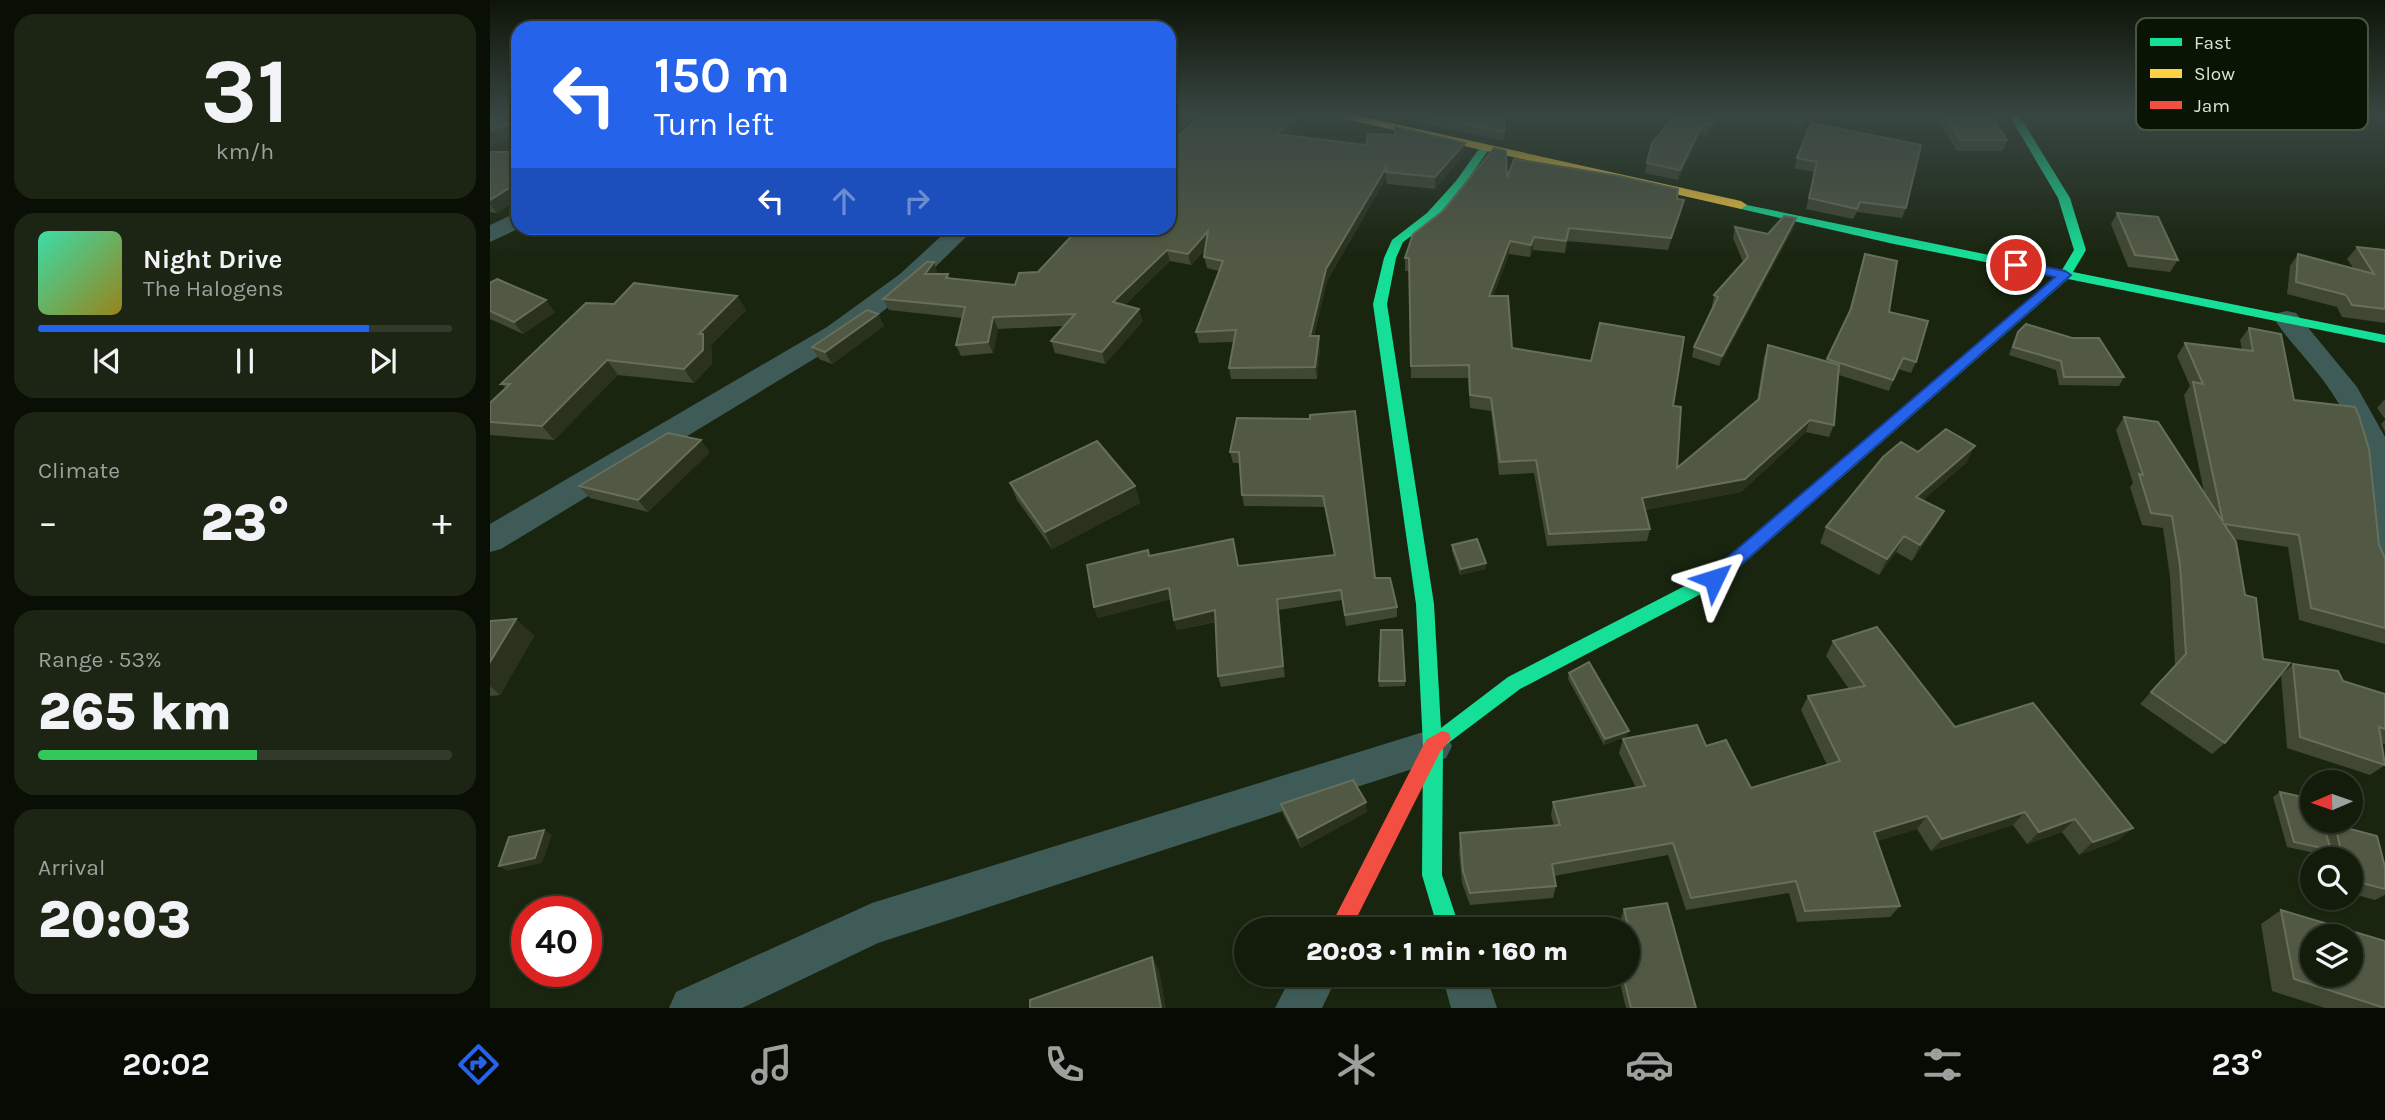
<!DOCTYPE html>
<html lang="en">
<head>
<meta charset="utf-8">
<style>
  :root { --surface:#131c0b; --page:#1c2514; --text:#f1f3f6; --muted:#9da19d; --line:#323a2c; --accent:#2563eb }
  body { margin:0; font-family:Karla,sans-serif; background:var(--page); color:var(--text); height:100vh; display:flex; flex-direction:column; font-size:26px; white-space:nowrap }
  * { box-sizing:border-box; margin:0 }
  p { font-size:23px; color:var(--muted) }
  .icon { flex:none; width:38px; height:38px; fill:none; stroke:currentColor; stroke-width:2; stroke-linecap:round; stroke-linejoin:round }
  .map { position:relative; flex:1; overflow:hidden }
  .panel { display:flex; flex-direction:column; gap:14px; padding:14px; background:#0a0f06; width:490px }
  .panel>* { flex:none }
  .banner { position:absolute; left:21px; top:21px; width:665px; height:214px; border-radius:21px; box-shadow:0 2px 5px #0004,0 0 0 2px var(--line); background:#2563eb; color:#fff; overflow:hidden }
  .needle { width:46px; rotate:268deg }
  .tools { position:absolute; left:1810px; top:770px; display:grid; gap:14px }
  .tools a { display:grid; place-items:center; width:63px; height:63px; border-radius:50%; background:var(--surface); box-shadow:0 2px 5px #0004,0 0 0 2px var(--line); font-size:35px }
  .speed { position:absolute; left:21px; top:896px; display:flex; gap:14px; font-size:35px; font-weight:700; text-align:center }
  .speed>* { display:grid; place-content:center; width:91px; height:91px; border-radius:50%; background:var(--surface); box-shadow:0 2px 5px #0004,0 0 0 2px var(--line); line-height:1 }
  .speed .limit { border:10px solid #d22; background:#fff; color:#111 }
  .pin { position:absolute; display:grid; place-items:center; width:60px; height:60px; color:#fff; margin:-30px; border:4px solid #fff; border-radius:50%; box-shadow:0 2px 7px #0007 }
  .me { position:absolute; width:77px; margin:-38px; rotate:49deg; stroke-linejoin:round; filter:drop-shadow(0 0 5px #0008) }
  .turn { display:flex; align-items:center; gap:24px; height:147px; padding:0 28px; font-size:32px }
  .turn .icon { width:91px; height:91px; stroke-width:2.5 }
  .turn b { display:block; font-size:49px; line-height:60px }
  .lanes { display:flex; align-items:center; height:66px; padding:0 28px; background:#0003; justify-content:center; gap:35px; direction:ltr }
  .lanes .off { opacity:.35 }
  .big { font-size:52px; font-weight:800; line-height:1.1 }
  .panel .widget { flex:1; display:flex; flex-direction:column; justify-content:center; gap:10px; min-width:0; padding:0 24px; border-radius:21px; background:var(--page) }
  .panel .dial { align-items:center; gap:0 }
  .dial b { font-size:91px; line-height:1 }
  .song { display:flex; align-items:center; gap:21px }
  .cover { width:84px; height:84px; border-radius:10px; background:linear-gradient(135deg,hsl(160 70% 55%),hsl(50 70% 35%)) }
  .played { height:7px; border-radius:4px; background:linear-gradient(90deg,var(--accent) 80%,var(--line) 80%) }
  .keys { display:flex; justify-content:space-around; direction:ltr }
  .heat { display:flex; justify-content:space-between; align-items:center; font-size:38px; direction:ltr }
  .charge { height:10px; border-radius:5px; background:linear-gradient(90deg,#34c759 53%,var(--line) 0) }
  .trip { position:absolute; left:744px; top:917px; width:406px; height:70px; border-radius:35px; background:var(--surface); box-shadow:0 2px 5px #0004,0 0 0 2px var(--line); font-weight:800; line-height:70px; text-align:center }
  .tabs { display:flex; height:112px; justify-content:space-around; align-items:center; background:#080b04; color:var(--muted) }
  .tabs .icon { width:49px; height:49px }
  .tabs .active { color:var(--accent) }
  .tabs b { font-size:32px; color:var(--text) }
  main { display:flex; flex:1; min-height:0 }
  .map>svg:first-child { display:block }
</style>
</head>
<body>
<main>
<section class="panel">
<div class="widget dial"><b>31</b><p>km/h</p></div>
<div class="widget">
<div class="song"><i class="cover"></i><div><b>Night Drive</b><p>The Halogens</p></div></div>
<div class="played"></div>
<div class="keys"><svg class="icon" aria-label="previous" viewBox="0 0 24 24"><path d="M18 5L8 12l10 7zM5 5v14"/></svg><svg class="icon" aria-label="pause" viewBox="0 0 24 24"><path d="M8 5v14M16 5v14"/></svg><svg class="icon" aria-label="next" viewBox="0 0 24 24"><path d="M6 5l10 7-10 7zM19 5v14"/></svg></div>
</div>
<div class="widget"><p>Climate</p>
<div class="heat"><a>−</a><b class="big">23°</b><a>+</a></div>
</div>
<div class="widget"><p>Range · 53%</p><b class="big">265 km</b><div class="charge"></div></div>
<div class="widget"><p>Arrival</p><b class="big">20:03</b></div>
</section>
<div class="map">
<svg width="1895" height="1008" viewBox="0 0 1895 1008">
  <rect width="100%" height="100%" fill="#19250f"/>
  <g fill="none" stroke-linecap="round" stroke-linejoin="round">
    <path fill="#3f5b58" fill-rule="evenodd" d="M1671,115H1802L1803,118L1798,121L1733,123L1676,118Z"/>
    <path fill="#3f5b58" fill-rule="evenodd" d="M28,212V228H30L0,242V225Z
      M460,228H485L428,284L357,339L11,549L0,552V524L337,327L410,274Z
      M1797,311L1806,313L1867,387L1895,437V570L1883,566L1879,557C1876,492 1877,442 1838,387C1821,363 1800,343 1784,319L1788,313Z
      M943,729L956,734L962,746L956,758L388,943L252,1008H179L186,992L382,903Z
      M802,975H848L832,1008H785Z
      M952,975H996L1007,1008H961Z"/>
    <path fill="#16e098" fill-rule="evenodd" d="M1519,115H1529L1580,198L1596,250L1583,272L1895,335V343L1578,279L1230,584L1030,689L953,747L952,875L970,929H948L932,875L933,746L926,604L883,304L894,258L902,240L937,213L966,181L991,146H999L1000,148L974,185L945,219L913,242L906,258L897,304L944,604L951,728L1018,677L1218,574L1566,276L1404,244L1251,209L1245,205L1247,203L1572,270L1584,250L1568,198Z"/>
    <path fill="#ffcf43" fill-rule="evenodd" d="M846,115H865L1251,201L1257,205L1251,209L851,118Z"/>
    <path fill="#f24e42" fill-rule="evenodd" d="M952,731L959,733L961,739L950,752L861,929H839L936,740Z"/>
  </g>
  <path fill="#404733" d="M906,115H1014V141L906,117Z
    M1045,115H1111L1109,122Z
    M1186,115H1234L1217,136L1210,135L1188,180L1155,173L1157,163Z
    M1280,115H1327L1312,127Z
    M1449,115H1500L1517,140L1513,151H1467L1447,120Z
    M1321,123L1416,208L1412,218L1367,212L1363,219L1316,209L1324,172L1304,168Z
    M808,126L798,135L876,145L974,154L945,189L897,184L896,178L837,281L824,336L830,348L827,379H741L739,368L744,342L709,343L706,332L729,271L717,268L714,257L716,248L701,265L680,261L635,305L653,321L615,364L565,353L561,341L574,326L508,329L503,353L471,356L466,345L472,318L399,310L393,299L448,274H458L460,279L525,285L548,272L588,229L584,228H679Z
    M0,152H28V199L7,213L0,212Z
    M1017,178L1194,200L1191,213L1178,250L1077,241L1075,253L1043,250L1040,257L1019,254L1003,296L1022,348L1183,406L1187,468L1267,401L1274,357L1278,345L1337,361L1358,314L1375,254L1399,312L1426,362L1421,373L1408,369L1399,391L1349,375L1344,425L1339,437L1316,432L1251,492L1155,510L1160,529L1157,541L1057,546L1044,473L1009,475L1001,411L980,408L978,378H921L919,271H915V258Z
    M1627,213L1688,260L1680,272L1638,267L1621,224Z
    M1306,218L1303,229L1229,366L1202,357L1204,347L1224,306H1222L1224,295L1253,262L1243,238L1245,227L1278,234Z
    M229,228H251L250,229Z
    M1867,247L1895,250V323L1852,317L1847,307L1797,294L1800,266L1808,254L1864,269L1857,259Z
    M0,283L65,312L33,334L0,319Z
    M247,296L256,310L220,346L222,348V364L204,383L128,375L64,440L0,435V403L16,388L11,384L124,304Z
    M388,314L394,326L342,364L329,359L322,347Z
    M1759,328L1804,400L1889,545L1895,558V644L1809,620L1798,547L1744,539L1735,743L1722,754L1650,704L1685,665L1680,577L1673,528L1652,525L1640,487L1643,483L1626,430L1634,417L1714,492L1694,395L1700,386L1687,356L1695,343L1752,350L1750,340Z
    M1528,332L1582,338L1634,377L1629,386L1569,385L1566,370L1519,355L1524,340Z
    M1895,399V419L1887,408Z
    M820,419L885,578L907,607V617L856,626L852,600L789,610L795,677L731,687L728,676L726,622L687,630L684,620L681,599L608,618L604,607L658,550L660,556L749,566L844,555L835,507L754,506L752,495L750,463H743L740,452Z
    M1895,420V432L1891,424Z
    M220,452L158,512L100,498L89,486Z
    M1428,452L1477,462L1433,500L1454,511L1445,527L1422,561L1406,552L1389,575L1330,543L1336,527Z
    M520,483L645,486L650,503L562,549L527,500Z
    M962,545L996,569L970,575L962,551Z
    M26,619L44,636L10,695L0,696V621Z
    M912,630L915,686L889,687V681Z
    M1343,641L1629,840L1589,855L1572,832L1537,844L1523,825L1441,851L1427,829L1387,841L1410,906L1400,917L1307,922L1299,893L1196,910L1178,855L1064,876L1066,886L1063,898L980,905L972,883L969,853L970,833L1064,826L1061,815L1063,802L1146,788L1129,753L1133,739L1216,746L1261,788L1337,765L1311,710L1318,696L1359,689L1336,656Z
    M1803,664L1853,681L1895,694V744L1891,743L1895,765L1880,775L1797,748L1791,675Z
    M1079,673L1137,736L1114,745L1078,679Z
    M1790,792L1836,831L1845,825L1895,867V895L1885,900L1860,893V859H1836L1835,854L1834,855L1797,847L1783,797Z
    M791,804L877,812L811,848L793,814Z
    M1134,909L1206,1008H1136L1128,975H1138L1139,954L1138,947V929H1133L1131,918Z
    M1791,910L1895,1008H1835L1782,991L1771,924Z"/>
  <path fill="#2a321d" d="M806,115L808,126L789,145L787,134Z
    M1228,115H1234L1217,136L1219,126Z
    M1318,115H1327L1312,127L1314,117Z
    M28,120V135L0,146V131Z
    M1212,125L1210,135L1188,180L1190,170Z
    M975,143L974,154L945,189V177Z
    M897,166L896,178L837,281L821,348L820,336L836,269Z
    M24,185L28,190V199L7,213L0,204V200Z
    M1194,200L1191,213L1178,250L1181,238Z
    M1306,218L1303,229L1229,366L1232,356Z
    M718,231L720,242L701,265L698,254Z
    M1044,237L1043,250L1040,257L1041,245Z
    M1020,241L1019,254L998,309L999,296Z
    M677,250L680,261L626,314L623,302Z
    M444,262L448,274H435Z
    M247,296L256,310L220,346L222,348V364L204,383L194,369L209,334Z
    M56,300L65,312L33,334L24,322Z
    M649,309L653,321L615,364L612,352Z
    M388,314L394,326L342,364L335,352Z
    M503,317L508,329L503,353L498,342Z
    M829,336L830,348L827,379L825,367Z
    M117,360L128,375L64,440L52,426Z
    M1320,420L1316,432L1251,492L1149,511L1152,498Z
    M211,440L220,452L158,512L148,500Z
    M1485,446L1477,462L1418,513L1426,497Z
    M645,486L650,503L562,549L555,532Z
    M1454,511L1445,527L1422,561L1430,545Z
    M1414,536L1406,552L1389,575L1397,559Z
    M996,563V569L970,575L971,569Z
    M679,588L683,599L608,618L604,607Z
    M787,599L789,610L795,677L793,666Z
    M725,610L728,621L687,630L684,620Z
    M26,619L44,636L10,695L0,686V662Z
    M1139,731L1137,736L1114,745L1115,739Z
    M876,802L877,812L811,848L808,838Z
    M1535,812L1523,825L1441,851L1452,839Z
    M1437,816L1427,829L1375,845L1384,832Z
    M1585,819L1572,832L1537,844L1549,832Z
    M1643,828L1629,840L1589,855L1603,842Z
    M54,830L62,835L52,863L17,871L9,866Z
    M662,957L669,969L676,1008H671Z"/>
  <path fill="#515844" stroke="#666f59" stroke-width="2" fill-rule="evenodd" d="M0,115H28V120L0,131Z
    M711,115H806L787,134L876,145L878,134L905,135V127L975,143L945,177L896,172L897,166L836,269L820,336H829L825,367L739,368L746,330L706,332L733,261L714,257L718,231L698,254L677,250L623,302L649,309L612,352L561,341L585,314L503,317L498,342L466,345L475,307L393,299L437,262H444L435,274H458L456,278L525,285L529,273L548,272L589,228H679V145Z
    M935,115H1014V132Z
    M1186,115H1228L1219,126L1212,125L1190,170L1157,163L1162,143Z
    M1455,115H1500L1517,140H1471Z
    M1321,123L1431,145L1416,208L1370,202L1367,209L1319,198L1327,162L1307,158Z
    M1004,148L1016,151L1017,178L1024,159L1129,176L1188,189L1187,199L1194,200L1181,238L1079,228L1076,241L1044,237L1041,245L1020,241L999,296H1018L1022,348L1101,361L1110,323L1194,337L1183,406L1191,407L1187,468L1269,399L1278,345L1349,365L1344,425L1320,420L1255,479L1152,498L1160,529L1059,534L1046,460L1010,462L1001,398L980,395L979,365L921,366L919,258H915L923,234L953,211Z
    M0,152H28V186L24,185L0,200Z
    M1627,213L1668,217L1688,260L1645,255Z
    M1294,216L1306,218L1232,356L1204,347L1228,297L1224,295L1258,257L1245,227L1278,234Z
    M1867,247L1895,250V309L1862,305L1856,295L1806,282L1808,254L1884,274Z
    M1375,254L1407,261L1399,312L1438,321L1426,362L1413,358L1403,380L1337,359L1361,309Z
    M7,279L56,300L24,322L0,311V283Z
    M144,283L247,296L209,334H213V350L194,369L117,360L52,426L0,422V403L20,384H11L96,303L124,304Z
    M377,310L388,314L335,352L322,347Z
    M1536,324L1582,338H1609L1634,377H1574L1571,361L1523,347L1528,332Z
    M1759,328L1791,334L1804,400L1865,407L1869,416L1879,449L1889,545L1895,558V628L1821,608L1809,535L1734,524L1746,542L1755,595L1766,598L1773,659L1800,663L1735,743L1661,692L1696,654L1690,565L1682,516L1661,513L1649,474L1653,475L1634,417L1668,422L1733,522L1703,382L1713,384L1695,343L1763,351Z
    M865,411L885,578H900L907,607L855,615L851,590L787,599L793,666L728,676L725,610L684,620L679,588L604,607L597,565L658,550L659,556L743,539L748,566L845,555L833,496L752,495L749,452H740L747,418L820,419V415Z
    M1456,429L1485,446L1426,497L1454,511L1430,545L1414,536L1397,559L1336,527L1393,457L1411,442L1428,452Z
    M178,433L211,440L148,500L89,486Z
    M607,441L645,486L555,532L520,483Z
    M987,539L996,563L971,569L962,545Z
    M26,619L0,662V621Z
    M1387,627L1465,727L1543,703L1643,828L1603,842L1585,819L1549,832L1535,812L1452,839L1437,816L1384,832L1410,906L1315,911L1306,881L1201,898L1183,843L1062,864L1066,886L980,893L973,871L970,833L1070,825L1063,802L1155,786L1133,739L1207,725L1216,746L1236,740L1261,788L1350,761L1318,696L1375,686L1343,641Z
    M891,630H912L915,681H889Z
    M1099,662L1139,731L1115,739L1079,673Z
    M1803,664L1848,671L1853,681L1895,694V729L1889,727L1895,765L1810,737Z
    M863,780L876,802L808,838L791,804Z
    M1790,792L1822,799V821H1832L1841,850L1804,842Z
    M1845,825L1887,836L1895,867V889L1860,880V859H1853Z
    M54,830L45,858L9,866L19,837Z
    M1177,903L1206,1008H1141L1133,975H1138V954L1144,953L1134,909Z
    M1791,910L1895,941V1008L1804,979ZM1822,936H1860V975H1822Z
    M662,957L671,1008H540V1000Z"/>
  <linearGradient id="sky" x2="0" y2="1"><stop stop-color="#0e1408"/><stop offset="0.45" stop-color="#384642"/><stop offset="1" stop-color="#384642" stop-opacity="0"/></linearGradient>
  <rect width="1895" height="256" fill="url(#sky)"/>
  <path fill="#2563eb" stroke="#184099" stroke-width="2" d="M1526,261L1575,271L1581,275L1230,583H1218L1216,579L1218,574L1565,277L1522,268V262Z"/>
  <rect x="1646" y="18" width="232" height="112" rx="10" fill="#0a1404" stroke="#485341" stroke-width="2"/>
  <rect x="1660" y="38" width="32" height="8" fill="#16e098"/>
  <rect x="1660" y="69" width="32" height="9" fill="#ffcf43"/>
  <rect x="1660" y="101" width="32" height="8" fill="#f24e42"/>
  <g font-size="19" fill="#d8e7cf">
    <text x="1704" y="49">Fast</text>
    <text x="1704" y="80">Slow</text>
    <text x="1704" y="112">Jam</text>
  </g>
</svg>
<div class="tools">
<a><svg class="needle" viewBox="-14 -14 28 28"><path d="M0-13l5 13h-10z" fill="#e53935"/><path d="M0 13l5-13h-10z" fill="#9da19d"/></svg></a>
<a><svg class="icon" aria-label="search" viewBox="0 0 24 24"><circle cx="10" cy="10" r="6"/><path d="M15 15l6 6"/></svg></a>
<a><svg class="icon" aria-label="layers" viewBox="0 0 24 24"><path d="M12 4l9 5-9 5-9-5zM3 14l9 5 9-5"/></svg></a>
</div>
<div class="speed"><div class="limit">40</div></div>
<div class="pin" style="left:1526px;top:265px;background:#d93025"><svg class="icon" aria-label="arrive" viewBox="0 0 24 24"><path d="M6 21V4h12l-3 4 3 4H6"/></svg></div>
<svg class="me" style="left:1224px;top:579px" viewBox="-20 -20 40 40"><path d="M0-17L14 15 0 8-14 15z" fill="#2563eb" stroke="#fff" stroke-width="4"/></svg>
<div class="trip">20:03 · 1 min · 160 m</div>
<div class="banner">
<div class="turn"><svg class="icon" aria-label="left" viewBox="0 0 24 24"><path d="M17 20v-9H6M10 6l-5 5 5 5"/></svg><div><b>150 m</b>Turn left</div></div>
<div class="lanes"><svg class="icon" aria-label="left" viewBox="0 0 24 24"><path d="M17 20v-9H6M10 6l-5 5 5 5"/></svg><svg class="icon off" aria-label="ahead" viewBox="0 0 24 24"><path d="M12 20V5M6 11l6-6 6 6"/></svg><svg class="icon off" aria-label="right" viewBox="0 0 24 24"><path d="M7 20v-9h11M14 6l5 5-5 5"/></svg></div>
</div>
</div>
</main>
<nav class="tabs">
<b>20:02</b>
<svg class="icon active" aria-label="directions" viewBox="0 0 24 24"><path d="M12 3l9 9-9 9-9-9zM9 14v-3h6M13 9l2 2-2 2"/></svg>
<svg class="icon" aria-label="music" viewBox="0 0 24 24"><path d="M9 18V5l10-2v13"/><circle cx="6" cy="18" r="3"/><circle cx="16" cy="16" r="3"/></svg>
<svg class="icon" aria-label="phone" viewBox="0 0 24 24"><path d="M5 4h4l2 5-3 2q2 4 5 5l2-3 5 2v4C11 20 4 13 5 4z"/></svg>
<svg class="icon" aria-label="climate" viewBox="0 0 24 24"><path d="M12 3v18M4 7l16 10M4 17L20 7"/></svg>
<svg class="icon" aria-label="car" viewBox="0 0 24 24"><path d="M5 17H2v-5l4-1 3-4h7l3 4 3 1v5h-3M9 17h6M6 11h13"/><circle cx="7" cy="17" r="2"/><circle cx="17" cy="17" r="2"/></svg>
<svg class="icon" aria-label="filters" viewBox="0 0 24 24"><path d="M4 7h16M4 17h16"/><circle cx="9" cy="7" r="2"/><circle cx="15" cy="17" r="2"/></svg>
<b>23°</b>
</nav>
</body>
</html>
